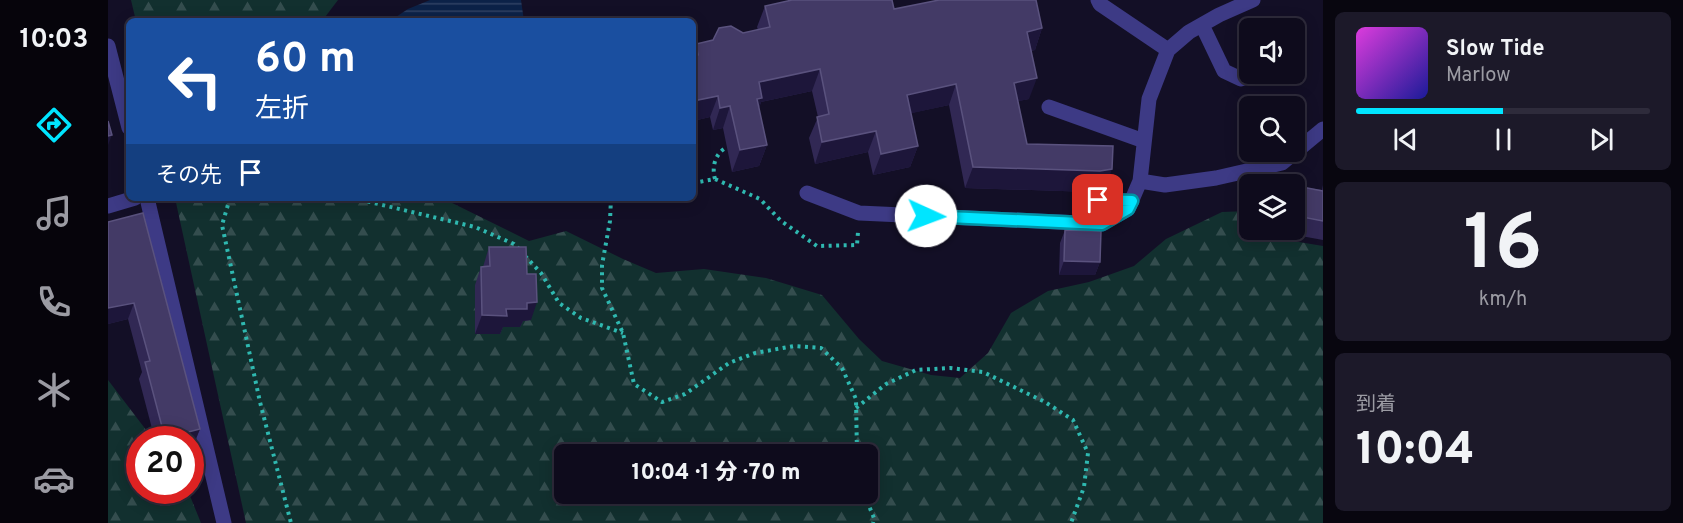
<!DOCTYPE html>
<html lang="ja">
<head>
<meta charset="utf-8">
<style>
  :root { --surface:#0e0b1c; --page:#1c1929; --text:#f1f3f6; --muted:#9b9ba3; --line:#2e2b3b; --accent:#00e5ff }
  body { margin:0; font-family:Overpass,"Noto Sans JP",sans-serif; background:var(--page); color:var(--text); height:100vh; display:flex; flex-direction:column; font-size:22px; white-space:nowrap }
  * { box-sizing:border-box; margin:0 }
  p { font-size:20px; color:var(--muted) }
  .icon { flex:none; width:33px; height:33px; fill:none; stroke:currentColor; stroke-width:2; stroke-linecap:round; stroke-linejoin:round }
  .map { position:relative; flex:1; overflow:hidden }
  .panel { display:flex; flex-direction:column; gap:12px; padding:12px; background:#08060f; width:360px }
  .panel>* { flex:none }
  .top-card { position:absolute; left:18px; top:18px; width:570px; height:183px; border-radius:9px; box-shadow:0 3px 15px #0003,0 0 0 2px var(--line); background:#1a4fa0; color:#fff; overflow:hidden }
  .buttons { position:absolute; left:1131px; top:18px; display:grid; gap:12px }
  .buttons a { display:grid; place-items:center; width:66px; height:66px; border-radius:9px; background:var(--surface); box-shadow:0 3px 15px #0003,0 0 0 2px var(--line); font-size:30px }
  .speed { position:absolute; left:18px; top:426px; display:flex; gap:12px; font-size:30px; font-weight:700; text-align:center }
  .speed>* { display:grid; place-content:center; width:78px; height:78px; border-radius:50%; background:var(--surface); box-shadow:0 3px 15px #0003,0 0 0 2px var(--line); line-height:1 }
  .speed .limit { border:9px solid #d22; background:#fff; color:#111 }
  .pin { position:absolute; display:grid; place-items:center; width:51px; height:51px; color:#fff; margin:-26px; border-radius:12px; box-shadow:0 3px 9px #0006 }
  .me { position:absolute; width:66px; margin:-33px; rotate:92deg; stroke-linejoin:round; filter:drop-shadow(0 0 4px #0008) }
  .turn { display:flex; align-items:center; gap:21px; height:126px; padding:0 30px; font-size:27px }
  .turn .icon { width:78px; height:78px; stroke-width:2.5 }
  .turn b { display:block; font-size:42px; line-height:51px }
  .then { display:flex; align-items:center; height:57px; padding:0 30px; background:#0003; gap:12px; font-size:22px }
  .big { font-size:45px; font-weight:800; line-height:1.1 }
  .panel .tile { flex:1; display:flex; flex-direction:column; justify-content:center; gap:9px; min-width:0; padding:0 21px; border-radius:9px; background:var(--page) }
  .panel .dial { align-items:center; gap:0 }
  .dial b { font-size:78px; line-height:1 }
  .song { display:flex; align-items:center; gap:18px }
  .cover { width:72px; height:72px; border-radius:9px; background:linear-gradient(135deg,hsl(300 70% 55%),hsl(240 70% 35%)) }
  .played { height:6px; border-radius:3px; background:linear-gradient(90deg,var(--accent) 50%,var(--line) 50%) }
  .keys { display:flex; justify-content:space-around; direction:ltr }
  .trip { position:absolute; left:446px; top:444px; width:324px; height:60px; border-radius:9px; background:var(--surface); box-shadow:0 3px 15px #0003,0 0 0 2px var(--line); font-weight:800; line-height:60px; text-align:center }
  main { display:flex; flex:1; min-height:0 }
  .dock { display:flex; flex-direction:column; width:108px; justify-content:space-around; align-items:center; background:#06040b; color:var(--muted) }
  .dock .icon { width:42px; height:42px }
  .dock .active { color:var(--accent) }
  .dock b { font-size:27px; color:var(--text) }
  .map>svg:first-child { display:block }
</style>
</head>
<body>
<main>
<nav class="dock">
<b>10:03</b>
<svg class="icon active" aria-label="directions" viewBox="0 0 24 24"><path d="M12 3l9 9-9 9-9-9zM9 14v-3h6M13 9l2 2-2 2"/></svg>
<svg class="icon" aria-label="music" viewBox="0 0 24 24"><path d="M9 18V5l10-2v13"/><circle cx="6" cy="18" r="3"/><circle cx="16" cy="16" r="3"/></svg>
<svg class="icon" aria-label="phone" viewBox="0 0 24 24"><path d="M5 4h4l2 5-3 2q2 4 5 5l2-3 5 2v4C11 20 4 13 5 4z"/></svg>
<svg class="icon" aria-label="climate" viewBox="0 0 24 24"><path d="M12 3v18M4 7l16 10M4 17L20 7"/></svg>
<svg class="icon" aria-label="car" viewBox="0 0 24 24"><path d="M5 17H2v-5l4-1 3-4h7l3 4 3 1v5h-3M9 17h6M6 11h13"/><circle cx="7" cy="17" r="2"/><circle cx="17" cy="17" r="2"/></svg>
</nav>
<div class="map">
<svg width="1215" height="523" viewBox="0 0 1215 523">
  <defs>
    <pattern id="forest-firs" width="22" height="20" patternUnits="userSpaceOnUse" patternTransform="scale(1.5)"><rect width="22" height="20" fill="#12302f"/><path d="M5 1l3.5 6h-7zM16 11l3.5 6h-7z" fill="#344d4e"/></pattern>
    <pattern id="water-rules" width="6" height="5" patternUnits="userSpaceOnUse" patternTransform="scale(1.5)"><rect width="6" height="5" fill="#0c2248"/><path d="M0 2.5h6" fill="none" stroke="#2f4163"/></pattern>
  </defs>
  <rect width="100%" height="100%" fill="#130f26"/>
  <path fill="url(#forest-firs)" fill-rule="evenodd" d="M23,0H230L214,21H28Z
    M67,198H334L421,241L458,231L515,259L548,273L596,269L658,278L714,295L751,339L774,361L823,375L852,378L880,353L903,313L940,291L981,282L1026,266L1058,239L1114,212L1141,211L1142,230H1165L1173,239L1215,246V523H138ZM456,454H759V494H456Z
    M0,380L45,439L32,440V490L80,491L93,523H0Z"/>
  <path fill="url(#water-rules)" d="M322,0H413L416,21H282L300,9Z"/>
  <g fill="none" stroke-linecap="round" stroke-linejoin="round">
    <path stroke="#2fb8b0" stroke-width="4" stroke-dasharray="3 4.5" stroke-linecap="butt" d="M607,179C604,169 606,156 616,149
      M585,183L607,179L652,199L673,221L709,246L749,245L750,232
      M122,198L114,225L152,402L183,523
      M245,198L367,227L406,244L412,250
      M503,198L502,221L494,265V288L515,333L526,384L554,402L577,394L621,363L647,353L686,346L713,348L734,368L748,399L749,454
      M417,256L433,273L451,303L473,318L515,333
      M748,408L778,384L808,370L842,368L875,372L937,402L965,420L980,453L976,487L963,523
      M756,494L766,518L765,523"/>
    <path stroke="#3d3a85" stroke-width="15" d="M990,0L992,4L1060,50
      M1094,25L1116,71L1133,79
      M0,46L21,128
      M941,107L1036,141
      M1032,181L1057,185L1108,178L1174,163L1215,129
      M699,193L751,213L994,224L1020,209L1032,181L1041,99L1060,50L1081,32L1111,15L1145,0
      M39,198L116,523
      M990,200L1024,201
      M0,206L27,198"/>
  </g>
  <path fill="#312854" d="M657,6L786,9L934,28L927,50L923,51L921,99L910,101L919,144L997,190L984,192L857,188L841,105L803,113L810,146L802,167L765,175L760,152L707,164L701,138L710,117L704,91L653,102L651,108L659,145L651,166L624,172L615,128L605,130L602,117L585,121V52L588,44L650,30L649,27Z
    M1215,185V240L1182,234L1183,230H1186V212L1188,205L1194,187L1214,190Z
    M0,222L92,429L85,446L82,440H47L31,379L34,372L20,319L0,324Z
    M957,230L992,262L987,275H951L952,243Z
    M381,247L419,274L423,320L415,321L412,327H395L392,334H367V285L373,267H375Z"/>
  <path fill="#1d163a" d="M934,28L927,50L911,53L919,32Z
    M712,69L704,91L653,102L647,119L651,82Z
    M929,78L921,99L898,104L906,83Z
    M848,84L841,105L791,116L799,95Z
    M610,96L602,117L585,121V101Z
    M622,106L615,128L605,130L612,108Z
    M768,131L760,152L707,164L714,142Z
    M4,135L0,145V136Z
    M659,145L651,166L624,172L632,150Z
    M810,146L802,167L765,175L773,154Z
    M865,167L1004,169L997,190L984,192L857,188Z
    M956,261L992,262L987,275H951Z
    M429,302L423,320L415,321L412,327H395L392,334H367L374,315L419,303Z
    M26,303L20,319L0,324V308Z
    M92,429L85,446L82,447V440H56L57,438Z"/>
  <path fill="#433a66" stroke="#5a527e" stroke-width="1.5" d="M684,0H784L786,9L831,0H928L934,28L919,32L929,78L906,83L919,144L1005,146L1004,169L992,171L865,167L848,84L799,95L810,146L773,154L768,131L714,142L709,117L721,114L712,69L651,82L654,98L649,99L659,145L632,150L622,106L612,108L610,96L585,101V56L590,55L588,44L605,40L611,28L623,26L635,33L662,27L657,6Z
    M0,121L4,135L0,136Z
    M1194,187L1215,191V221L1189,216Z
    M35,213L92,429L57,438L37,362L42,361L26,303L0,308V222Z
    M957,230L993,231L992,262L956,261Z
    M381,247H418L419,274H428L429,302L419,303V309H398L399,316L374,315L373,267L382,266Z"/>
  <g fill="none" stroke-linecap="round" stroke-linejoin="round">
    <defs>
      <path id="route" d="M818,216L994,224L1020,209L1024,201L990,200"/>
    </defs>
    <use href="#route" stroke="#0095a6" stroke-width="15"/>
    <use href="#route" stroke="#00e5ff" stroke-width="10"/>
  </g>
</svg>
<div class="buttons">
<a><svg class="icon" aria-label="sound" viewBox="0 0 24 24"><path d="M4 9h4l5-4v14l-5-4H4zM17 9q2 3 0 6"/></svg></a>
<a><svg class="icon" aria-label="search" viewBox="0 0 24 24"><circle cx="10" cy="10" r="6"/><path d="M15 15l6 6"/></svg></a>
<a><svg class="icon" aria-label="layers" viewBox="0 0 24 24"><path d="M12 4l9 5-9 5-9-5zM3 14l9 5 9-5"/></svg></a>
</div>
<div class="speed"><div class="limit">20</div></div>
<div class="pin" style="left:990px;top:200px;background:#d93025"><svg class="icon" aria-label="arrive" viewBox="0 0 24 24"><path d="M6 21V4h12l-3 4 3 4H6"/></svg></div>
<svg class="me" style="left:818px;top:216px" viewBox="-20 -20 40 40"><circle r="19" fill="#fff"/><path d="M0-13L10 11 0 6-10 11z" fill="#00e5ff"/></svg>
<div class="trip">10:04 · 1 分 · 70 m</div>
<div class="top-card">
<div class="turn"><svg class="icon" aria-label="left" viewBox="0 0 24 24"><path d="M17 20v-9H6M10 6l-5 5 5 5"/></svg><div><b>60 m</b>左折</div></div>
<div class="then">その先<svg class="icon" aria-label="arrive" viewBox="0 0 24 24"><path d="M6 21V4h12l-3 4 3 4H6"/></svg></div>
</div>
</div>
<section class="panel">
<div class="tile">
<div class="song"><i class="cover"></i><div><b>Slow Tide</b><p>Marlow</p></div></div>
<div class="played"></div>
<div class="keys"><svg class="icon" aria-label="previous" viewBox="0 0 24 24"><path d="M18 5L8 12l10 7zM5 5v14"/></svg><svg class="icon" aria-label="pause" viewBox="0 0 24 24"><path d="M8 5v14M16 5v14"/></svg><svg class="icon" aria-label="next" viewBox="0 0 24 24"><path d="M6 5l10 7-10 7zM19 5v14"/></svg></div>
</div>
<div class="tile dial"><b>16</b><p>km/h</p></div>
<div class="tile"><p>到着</p><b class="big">10:04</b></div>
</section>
</main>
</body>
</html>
